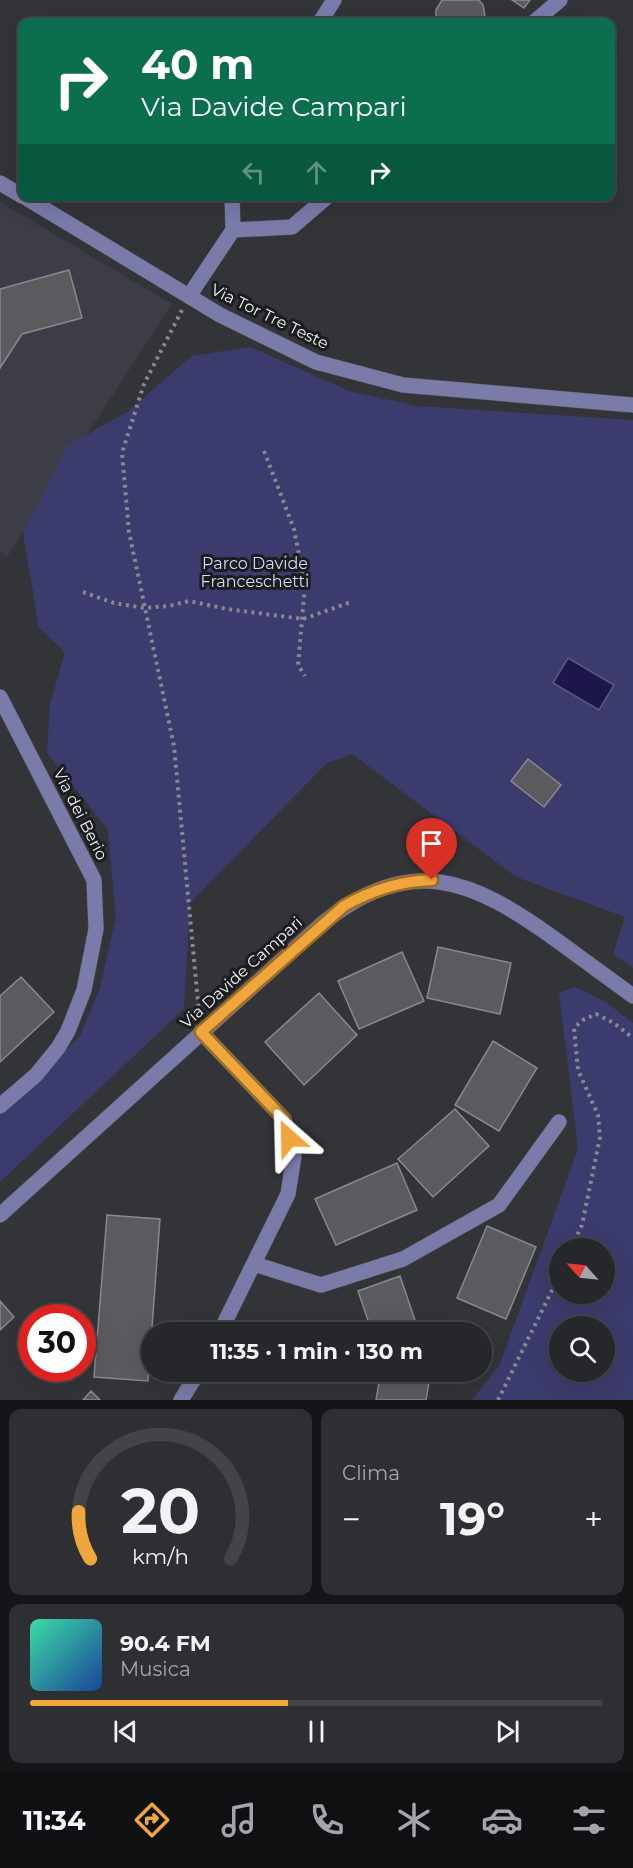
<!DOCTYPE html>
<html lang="it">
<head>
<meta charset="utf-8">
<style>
  :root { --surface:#26272a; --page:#2e2f32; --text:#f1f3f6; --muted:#a4a5a8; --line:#424447; --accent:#efa73d }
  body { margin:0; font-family:Montserrat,sans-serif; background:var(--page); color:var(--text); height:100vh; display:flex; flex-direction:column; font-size:22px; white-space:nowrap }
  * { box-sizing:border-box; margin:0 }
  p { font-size:20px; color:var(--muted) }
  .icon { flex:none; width:33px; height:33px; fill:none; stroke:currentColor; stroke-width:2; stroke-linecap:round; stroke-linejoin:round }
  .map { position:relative; height:1400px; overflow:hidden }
  .sheet { display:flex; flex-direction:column; gap:9px; padding:9px; background:#151517; flex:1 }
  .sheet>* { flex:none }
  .hud { position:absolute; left:18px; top:18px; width:597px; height:183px; border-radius:12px; box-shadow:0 6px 24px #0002,0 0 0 2px var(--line); background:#0b6e4f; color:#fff; overflow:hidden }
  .needle { width:39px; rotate:297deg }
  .buttons { position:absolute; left:549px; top:1238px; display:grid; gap:12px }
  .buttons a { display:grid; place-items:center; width:66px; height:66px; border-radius:50%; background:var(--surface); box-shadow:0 6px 24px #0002,0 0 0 2px var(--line); font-size:30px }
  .speed { position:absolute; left:18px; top:1304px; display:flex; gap:12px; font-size:30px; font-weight:700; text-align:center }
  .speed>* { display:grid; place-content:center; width:78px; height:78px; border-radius:50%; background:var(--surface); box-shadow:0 6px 24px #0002,0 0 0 2px var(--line); line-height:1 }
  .speed .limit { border:9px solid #d22; background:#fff; color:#111 }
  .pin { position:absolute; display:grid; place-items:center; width:51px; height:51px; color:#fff; margin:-62px -26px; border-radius:50% 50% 50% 0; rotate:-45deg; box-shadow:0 0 6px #0007 }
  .pin .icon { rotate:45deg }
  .me { position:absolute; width:66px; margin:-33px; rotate:335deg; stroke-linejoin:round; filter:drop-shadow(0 0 4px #0008) }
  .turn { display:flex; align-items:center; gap:21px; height:126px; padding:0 24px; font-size:27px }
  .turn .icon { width:78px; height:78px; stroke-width:2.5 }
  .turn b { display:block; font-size:42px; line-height:51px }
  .lanes { display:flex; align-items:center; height:57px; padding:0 24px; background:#0003; justify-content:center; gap:30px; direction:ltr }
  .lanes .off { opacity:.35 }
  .big { font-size:45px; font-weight:700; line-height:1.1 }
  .sheet .widget { flex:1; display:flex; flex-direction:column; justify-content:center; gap:9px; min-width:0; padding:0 21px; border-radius:12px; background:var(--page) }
  .sheet .dial { align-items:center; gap:0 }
  .dial svg { height:156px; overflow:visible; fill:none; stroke:var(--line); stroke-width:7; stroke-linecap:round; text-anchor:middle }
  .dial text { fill:var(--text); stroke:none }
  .song { display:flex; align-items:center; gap:18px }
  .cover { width:72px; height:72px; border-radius:9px; background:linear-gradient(135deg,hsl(160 70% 55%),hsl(220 70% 35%)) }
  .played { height:6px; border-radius:3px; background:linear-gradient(90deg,var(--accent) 45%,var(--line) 45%) }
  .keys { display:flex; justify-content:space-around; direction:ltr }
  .heat { display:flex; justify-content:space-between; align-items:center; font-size:33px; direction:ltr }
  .sheet .tiles { flex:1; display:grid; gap:9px; grid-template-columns:1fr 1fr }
  .widget:last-child { grid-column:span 2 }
  .trip { position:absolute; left:141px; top:1322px; width:351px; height:60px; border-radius:30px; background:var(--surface); box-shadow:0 6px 24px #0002,0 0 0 2px var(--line); font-weight:700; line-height:60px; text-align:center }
  .dock { display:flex; height:96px; justify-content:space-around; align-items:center; background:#0f1011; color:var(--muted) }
  .dock .icon { width:42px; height:42px }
  .dock .active { color:var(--accent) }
  .dock b { font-size:27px; color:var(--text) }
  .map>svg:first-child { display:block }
</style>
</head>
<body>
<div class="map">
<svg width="633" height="1400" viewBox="0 0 633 1400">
  <rect width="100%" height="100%" fill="#333438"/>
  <path fill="#3c3d47" d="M0,202L172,304L7,557L0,552Z"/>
  <path fill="#3c3b6d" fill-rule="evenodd" d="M250,347L349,391L417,406L633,420V968L613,954L625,917L516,877L352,754L327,763L190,903L184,1009L0,1182V1114L80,1036L100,988L116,917L108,830L47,753L50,704L65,652L39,628L23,533L68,445L127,412L192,356Z
    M575,987L603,1000L633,1023V1400H472L500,1364L578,1149L559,993ZM560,1248H604V1293H560ZM560,1326H604V1371H560Z"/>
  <path fill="#1c164b" stroke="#5c587e" stroke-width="1.5" d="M568,658L614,685L599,710L553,683Z"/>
  <path fill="#5a5a5f" stroke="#88888e" stroke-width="1.5" d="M442,0H479L483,5L485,16L484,22H436V10Z
    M512,0H530L524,8Z
    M69,270L82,318L22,334L0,368V289Z
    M528,759L561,785L544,807L511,781Z
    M438,947L511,963L500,1014L427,998Z
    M402,952L424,1001L359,1029L338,981Z
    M21,977L54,1012L0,1062V996Z
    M319,993L357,1035L304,1085L265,1042Z
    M493,1041L537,1068L499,1131L455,1105Z
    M455,1109L489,1146L433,1197L398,1159Z
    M397,1163L417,1210L336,1245L315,1199Z
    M107,1215L160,1219L148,1381L94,1377Z
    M487,1226L536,1247L506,1319L457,1298Z
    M400,1276L419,1332H372L358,1291Z
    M0,1301L14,1317L0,1330Z
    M381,1371H431L426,1400H376Z
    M91,1391L100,1400H83Z"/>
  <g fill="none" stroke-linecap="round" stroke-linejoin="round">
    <defs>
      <path id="minor" d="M320,22L334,0
        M534,22L560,0
        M0,183L22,196
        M23,196L220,315L316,362L403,385L633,405
        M233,230L292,227L328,196
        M189,296L233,230L232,196
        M0,697L94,880L96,929L84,990L68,1031L58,1048L36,1075L0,1106
        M201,1032L284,1119L294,1156L288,1194L220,1332
        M0,1215L323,923C411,853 472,879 555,939C581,958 607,977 633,996
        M254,1264L321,1285L403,1259L499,1205L559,1122
        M181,1400L199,1371"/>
    </defs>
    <use href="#minor" stroke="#515256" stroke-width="16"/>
    <path stroke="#89898d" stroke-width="4" stroke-dasharray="3 4.5" stroke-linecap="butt" d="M182,310L144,384L122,453L129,532L174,746L199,1013
      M264,451L294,529L305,586L298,665L305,676
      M83,592L114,603L145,608L169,606L189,601L227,609L303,619L351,602
      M571,1248L582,1225L600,1137L598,1115L578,1070L574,1028L583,1020L596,1014L614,1023L633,1038
      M498,1400L560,1274"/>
    <use href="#minor" stroke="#7a7ba9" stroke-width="15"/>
  </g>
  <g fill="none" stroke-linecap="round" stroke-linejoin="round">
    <defs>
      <path id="route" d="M289,1138L284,1119L201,1032L344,906C372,890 399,881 432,880"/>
    </defs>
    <use href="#route" stroke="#9b6d28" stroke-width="15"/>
    <use href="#route" stroke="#efa73d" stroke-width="10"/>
  </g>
  <g text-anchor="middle" stroke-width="6" stroke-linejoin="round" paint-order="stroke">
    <g font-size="16" fill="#f1f1f4" stroke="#1b1c1e">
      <text transform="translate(270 316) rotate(26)" y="6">Via Tor Tre Teste</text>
      <text transform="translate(81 814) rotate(63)" y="6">Via dei Berio</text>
      <text transform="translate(241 972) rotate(-42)" y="6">Via Davide Campari</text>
    </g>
    <g font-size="16" fill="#d6d8fd" stroke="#1b1c1e">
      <text x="255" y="569">Parco Davide<tspan x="255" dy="18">Franceschetti</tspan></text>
    </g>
  </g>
</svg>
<div class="buttons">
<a><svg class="needle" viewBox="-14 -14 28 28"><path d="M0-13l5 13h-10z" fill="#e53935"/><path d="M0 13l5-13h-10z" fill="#a4a5a8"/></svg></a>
<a><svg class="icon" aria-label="search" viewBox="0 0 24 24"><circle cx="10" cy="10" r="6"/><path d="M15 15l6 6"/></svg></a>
</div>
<div class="speed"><div class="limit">30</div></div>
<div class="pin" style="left:432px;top:880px;background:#d93025"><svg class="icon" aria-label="arrive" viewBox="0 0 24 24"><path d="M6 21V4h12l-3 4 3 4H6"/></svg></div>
<svg class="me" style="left:289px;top:1138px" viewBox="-20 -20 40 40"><path d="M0-17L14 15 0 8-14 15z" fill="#efa73d" stroke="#fff" stroke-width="4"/></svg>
<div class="trip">11:35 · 1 min · 130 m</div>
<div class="hud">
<div class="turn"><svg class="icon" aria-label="right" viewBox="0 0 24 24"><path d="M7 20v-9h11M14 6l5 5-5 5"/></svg><div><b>40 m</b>Via Davide Campari</div></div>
<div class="lanes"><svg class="icon off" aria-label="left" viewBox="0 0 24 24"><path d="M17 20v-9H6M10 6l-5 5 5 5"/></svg><svg class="icon off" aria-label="ahead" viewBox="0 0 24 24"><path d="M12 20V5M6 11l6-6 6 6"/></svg><svg class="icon" aria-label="right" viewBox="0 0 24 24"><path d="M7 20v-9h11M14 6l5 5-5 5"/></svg></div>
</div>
</div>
<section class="sheet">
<div class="tiles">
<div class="widget dial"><svg viewBox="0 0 100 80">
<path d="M14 69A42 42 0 1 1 86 69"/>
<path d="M14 69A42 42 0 0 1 8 45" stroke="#efa73d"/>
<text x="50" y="56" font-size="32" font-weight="700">20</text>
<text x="50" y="72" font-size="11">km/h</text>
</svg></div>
<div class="widget"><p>Clima</p>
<div class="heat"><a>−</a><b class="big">19°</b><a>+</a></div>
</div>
<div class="widget">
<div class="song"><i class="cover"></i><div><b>90.4 FM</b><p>Musica</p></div></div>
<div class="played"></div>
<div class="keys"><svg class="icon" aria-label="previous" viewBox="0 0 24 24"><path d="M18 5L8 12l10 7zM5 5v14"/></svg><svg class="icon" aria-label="pause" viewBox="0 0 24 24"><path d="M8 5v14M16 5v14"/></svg><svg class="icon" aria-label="next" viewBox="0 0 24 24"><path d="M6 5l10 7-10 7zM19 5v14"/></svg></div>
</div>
</div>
</section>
<nav class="dock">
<b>11:34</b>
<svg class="icon active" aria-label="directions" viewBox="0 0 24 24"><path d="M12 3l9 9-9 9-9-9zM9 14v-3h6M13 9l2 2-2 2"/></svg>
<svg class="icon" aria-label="music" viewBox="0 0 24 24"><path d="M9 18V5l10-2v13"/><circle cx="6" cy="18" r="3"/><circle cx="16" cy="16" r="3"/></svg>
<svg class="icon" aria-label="phone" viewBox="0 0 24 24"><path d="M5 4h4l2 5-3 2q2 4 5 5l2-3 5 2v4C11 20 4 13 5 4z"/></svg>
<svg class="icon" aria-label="climate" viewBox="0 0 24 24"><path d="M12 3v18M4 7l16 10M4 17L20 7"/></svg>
<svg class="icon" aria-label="car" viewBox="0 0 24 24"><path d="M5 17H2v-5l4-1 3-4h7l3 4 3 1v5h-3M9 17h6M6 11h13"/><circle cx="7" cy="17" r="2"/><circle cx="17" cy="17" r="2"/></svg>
<svg class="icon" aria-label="filters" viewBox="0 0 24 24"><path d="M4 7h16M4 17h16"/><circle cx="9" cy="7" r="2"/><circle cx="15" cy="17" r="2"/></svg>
</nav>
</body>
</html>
